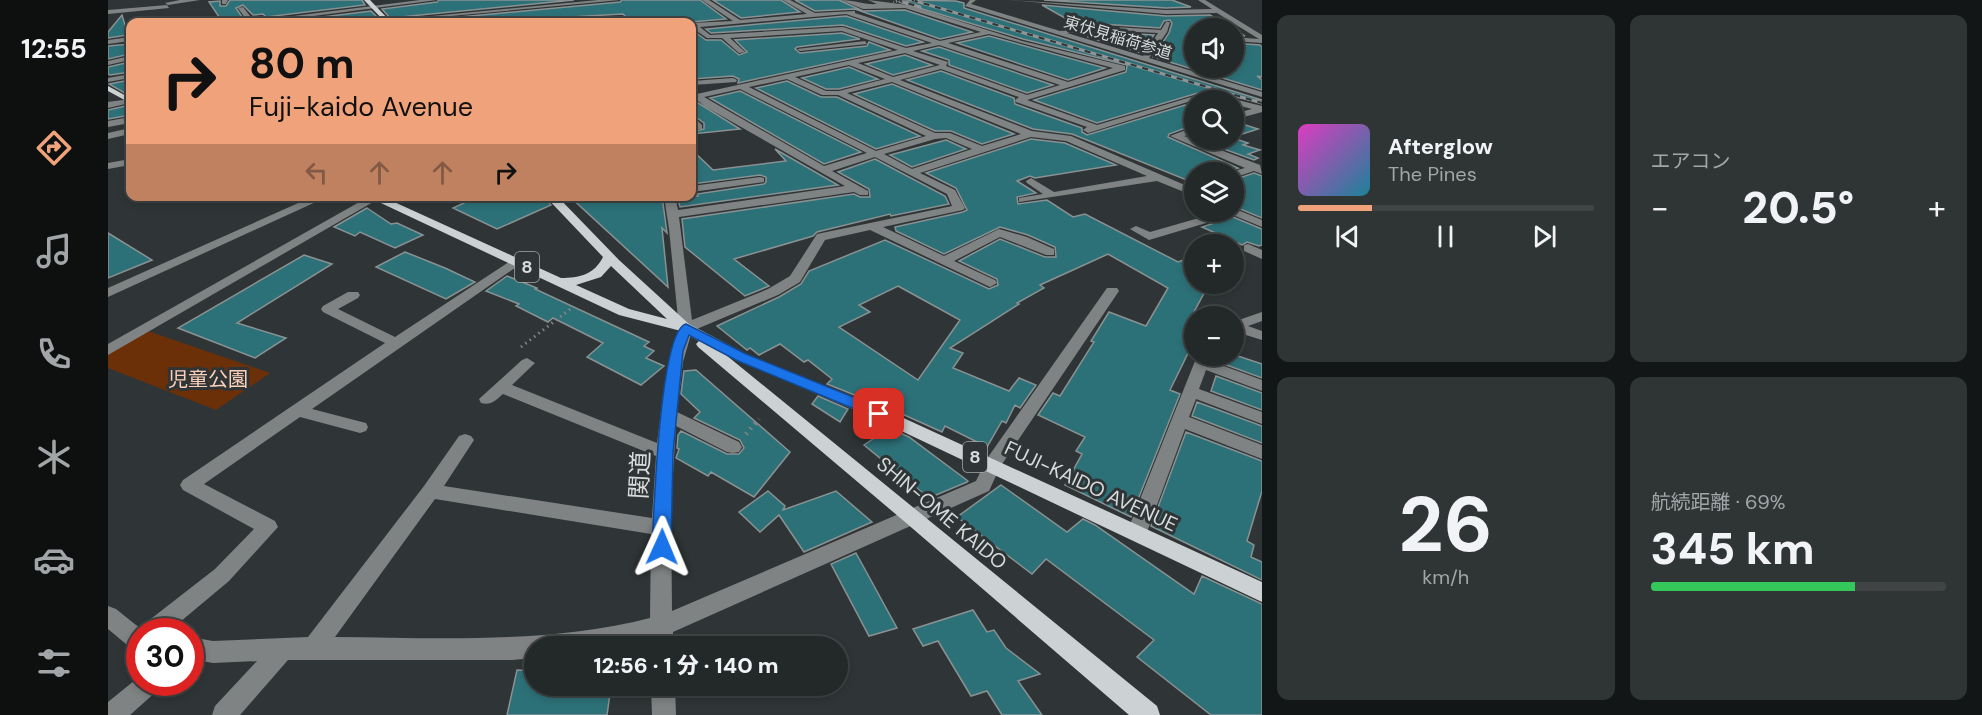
<!DOCTYPE html>
<html lang="ja">
<head>
<meta charset="utf-8">
<style>
  :root { --surface:#232828; --page:#2f3434; --text:#f1f3f6; --muted:#a3a6a8; --line:#404445; --accent:#f0a27a }
  body { margin:0; font-family:"DM Sans","Noto Sans JP",sans-serif; background:var(--page); color:var(--text); height:100vh; display:flex; flex-direction:column; font-size:22px; white-space:nowrap }
  * { box-sizing:border-box; margin:0 }
  p { font-size:20px; color:var(--muted) }
  .icon { flex:none; width:33px; height:33px; fill:none; stroke:currentColor; stroke-width:2; stroke-linecap:round; stroke-linejoin:round }
  .map { position:relative; flex:1; overflow:hidden }
  .side { display:flex; flex-direction:column; gap:15px; padding:15px; background:#131616; width:720px }
  .side>* { flex:none }
  .banner { position:absolute; left:18px; top:18px; width:570px; height:183px; border-radius:12px; box-shadow:0 3px 9px #0003,0 0 0 2px var(--line); background:#f0a27a; color:#111; overflow:hidden }
  .buttons { position:absolute; left:1076px; top:18px; display:grid; gap:12px }
  .buttons a { display:grid; place-items:center; width:60px; height:60px; border-radius:50%; background:var(--surface); box-shadow:0 3px 9px #0003,0 0 0 2px var(--line); font-size:30px }
  .speed { position:absolute; left:18px; top:618px; display:flex; gap:12px; font-size:30px; font-weight:700; text-align:center }
  .speed>* { display:grid; place-content:center; width:78px; height:78px; border-radius:50%; background:var(--surface); box-shadow:0 3px 9px #0003,0 0 0 2px var(--line); line-height:1 }
  .speed .limit { border:9px solid #d22; background:#fff; color:#111 }
  .pin { position:absolute; display:grid; place-items:center; width:51px; height:51px; color:#fff; margin:-26px; border-radius:12px; box-shadow:0 3px 9px #0006 }
  .me { position:absolute; width:66px; margin:-33px; rotate:1deg; stroke-linejoin:round; filter:drop-shadow(0 0 4px #0008) }
  .turn { display:flex; align-items:center; gap:21px; height:126px; padding:0 24px; font-size:27px }
  .turn .icon { width:78px; height:78px; stroke-width:2.5 }
  .turn b { display:block; font-size:42px; line-height:51px }
  .lanes { display:flex; align-items:center; height:57px; padding:0 24px; background:#0003; justify-content:center; gap:30px; direction:ltr }
  .lanes .off { opacity:.35 }
  .big { font-size:45px; font-weight:800; line-height:1.1 }
  .side .tile { flex:1; display:flex; flex-direction:column; justify-content:center; gap:9px; min-width:0; padding:0 21px; border-radius:12px; background:var(--page) }
  .side .dial { align-items:center; gap:0 }
  .dial b { font-size:78px; line-height:1 }
  .song { display:flex; align-items:center; gap:18px }
  .cover { width:72px; height:72px; border-radius:9px; background:linear-gradient(135deg,hsl(310 70% 55%),hsl(190 70% 35%)) }
  .played { height:6px; border-radius:3px; background:linear-gradient(90deg,var(--accent) 25%,var(--line) 25%) }
  .keys { display:flex; justify-content:space-around; direction:ltr }
  .heat { display:flex; justify-content:space-between; align-items:center; font-size:33px; direction:ltr }
  .charge { height:9px; border-radius:4px; background:linear-gradient(90deg,#34c759 69%,var(--line) 0) }
  .side .tiles { flex:1; display:grid; gap:15px; grid-template-columns:repeat(2,1fr) }
  .trip { position:absolute; left:416px; top:636px; width:324px; height:60px; border-radius:30px; background:var(--surface); box-shadow:0 3px 9px #0003,0 0 0 2px var(--line); font-weight:800; line-height:60px; text-align:center }
  main { display:flex; flex:1; min-height:0 }
  .menu { display:flex; flex-direction:column; width:108px; justify-content:space-around; align-items:center; background:#0e1010; color:var(--muted) }
  .menu .icon { width:42px; height:42px }
  .menu .current { color:var(--accent) }
  .menu b { font-size:27px; color:var(--text) }
  .map>svg:first-child { display:block }
</style>
</head>
<body>
<main>
<nav class="menu">
<b>12:55</b>
<svg class="icon current" aria-label="directions" viewBox="0 0 24 24"><path d="M12 3l9 9-9 9-9-9zM9 14v-3h6M13 9l2 2-2 2"/></svg>
<svg class="icon" aria-label="music" viewBox="0 0 24 24"><path d="M9 18V5l10-2v13"/><circle cx="6" cy="18" r="3"/><circle cx="16" cy="16" r="3"/></svg>
<svg class="icon" aria-label="phone" viewBox="0 0 24 24"><path d="M5 4h4l2 5-3 2q2 4 5 5l2-3 5 2v4C11 20 4 13 5 4z"/></svg>
<svg class="icon" aria-label="climate" viewBox="0 0 24 24"><path d="M12 3v18M4 7l16 10M4 17L20 7"/></svg>
<svg class="icon" aria-label="car" viewBox="0 0 24 24"><path d="M5 17H2v-5l4-1 3-4h7l3 4 3 1v5h-3M9 17h6M6 11h13"/><circle cx="7" cy="17" r="2"/><circle cx="17" cy="17" r="2"/></svg>
<svg class="icon" aria-label="filters" viewBox="0 0 24 24"><path d="M4 7h16M4 17h16"/><circle cx="9" cy="7" r="2"/><circle cx="15" cy="17" r="2"/></svg>
</nav>
<div class="map">
<svg width="1154" height="715" viewBox="0 0 1154 715">
  <rect width="100%" height="100%" fill="#2f3536"/>
  <path fill="#6c3008" d="M40,331L162,373L108,410L0,368V353Z"/>
  <path fill="#2d7178" stroke="#8a9192" stroke-width="1.5" fill-rule="evenodd" d="M122,0H254L257,5L158,17L155,14L145,15L135,5L128,8L134,17L113,20L101,2L112,1V6H118Z
    M331,0H466L282,18L274,9L329,2Z
    M514,0H592L618,19L583,22H485L517,21L519,18L515,14L444,18L439,21L421,22H298L512,2Z
    M605,0H673L692,12L633,18Z
    M687,0H731L755,11L797,10L864,32L832,39L747,9L707,11Z
    M806,0L848,1L856,3V8L1154,100H1141L1106,92L1090,93L989,123L926,100L1018,72L1019,65L915,39L791,2Z
    M936,0H1064L1083,7L1058,8Z
    M934,5L1058,16L1102,15L1131,32L1137,36L1125,35V28H1086V68H1125V43L1152,45L1154,47V77L1149,76L1154,80V90L1045,57L1061,33L1064,23L1062,20L1056,21L1052,28L993,24L971,26Z
    M263,11L271,19L261,20L259,22H173Z
    M14,15L20,35L0,38V32Z
    M738,16L815,42L798,46L735,25L603,33L598,29Z
    M584,30L598,40H613L631,55L639,52L627,40L734,33L752,39L689,47L687,49L692,53L759,46L761,42L782,50L630,83L631,79L625,76L584,79Z
    M993,32L1046,35L1034,53L980,37L982,33Z
    M881,36L997,68L960,80L849,43Z
    M22,44V54L0,59V46Z
    M831,47L945,85L919,93L841,65V60L814,51Z
    M797,55L824,65L785,75L758,64Z
    M22,62V72L2,75L0,74V67Z
    M741,67L770,79L731,89H718L694,78Z
    M833,71L906,98L907,104L974,128V132L979,135L1077,105L1086,108V125L1061,134L1060,137L1130,168L1116,172L1106,168L1086,172V183L964,134L925,129L799,80Z
    M22,80V96L1,84Z
    M679,81L713,97H729L812,136L768,149L648,88Z
    M784,84L906,134L874,144L843,131H827L746,94Z
    M632,91L753,152L716,164L602,98Z
    M584,101H587L632,129L584,134V132L596,129V123L584,114Z
    M22,105V115L0,119V110Z
    M1125,122H1128L1150,129L1125,137Z
    M1125,138L1140,143L1135,145L1152,150L1140,154L1150,158L1146,160L1091,140Z
    M923,139L957,143L1008,165L927,178L922,176L909,181L928,193L909,197L910,204L939,200L965,217L977,214L1070,262L1086,256V284H1101L1086,312V341L1062,390L1072,394L1023,517L957,485L974,454L968,451L977,437L930,415L945,393L952,396L986,342L983,341L1001,312L1038,326L1060,288L1000,254L932,285L936,288L909,303L911,304L842,348L855,353L845,368L901,391L911,378L928,385L912,408L907,405L898,423L894,421L879,447L837,426L834,432L750,394L749,396L719,384L724,379L700,360L696,362L672,344L651,355L642,348L639,350L609,326L671,297L693,284L701,271L777,240L881,289L890,285L889,279L851,261L892,239L937,257H948L947,247L920,235L892,227L836,254L788,231L787,227L855,212L859,210L848,188L818,173ZM790,286L852,320L810,380L731,327L762,312L751,305Z
    M838,140L858,149L804,167L782,155Z
    M667,149L730,185L572,207L569,196H590L589,194L656,184L658,182V177L652,175L584,184V150L605,170L678,161Z
    M767,159L837,196L841,204L783,216L782,214L709,232L705,236L626,259L661,286L637,296L577,247L574,219L746,194L752,197H762L761,189L730,172Z
    M1146,173L1154,176V218L1125,206V180Z
    M371,196H435L443,205L389,229L345,208Z
    M453,196H554L559,233L554,228L560,287L462,197L456,200Z
    M259,208L283,224L289,223L315,235L287,248L252,232L247,236L226,227Z
    M1125,217L1154,229V245L1151,246L1139,242L1134,245L1094,227Z
    M0,233L44,260L0,278Z
    M297,252L337,268L367,282L338,299L268,267Z
    M196,255L224,264L129,323L178,338L147,358L70,328Z
    M399,276L429,288L427,289L541,342L536,346L546,351L538,358L556,366L533,385L479,357L495,343L445,318L440,322L408,306L411,304L378,291Z
    M1116,356H1130L1154,364V378L1113,363Z
    M588,370L682,452L646,497L603,472L600,476L568,458L571,449L569,448L570,435L573,431L619,454H631L636,448L632,440L586,418L592,412L573,394L576,371Z
    M1108,376L1154,393V410L1103,391Z
    M710,396L740,409L732,422L704,404Z
    M1089,402L1154,426V443L1084,416Z
    M781,428L801,437L860,481L859,482L821,498L756,445Z
    M1078,432L1154,461V491L1139,541L1146,545L1143,557L1154,562V580L1043,526Z
    M893,485L959,532L975,519L987,525L1086,594L1094,576L1154,604V715H1103L1029,657L1046,640L938,559L924,574L849,517Z
    M660,491L677,506L675,510L728,491L764,522L696,552L671,515L652,532L631,512Z
    M748,553L789,628L761,636L723,564Z
    M865,610L879,632L886,630L898,648L932,674L910,681L934,715H894L879,691L863,696L830,641L815,646L805,629Z
    M409,670L426,671V686H503L499,715H399Z"/>
  <g fill="none" stroke-linecap="round" stroke-linejoin="round">
    <path stroke="#818686" stroke-width="3" stroke-dasharray="1.5 4" stroke-linecap="butt" d="M413,347L465,307"/>
    <path stroke="#818686" stroke-width="4.5" stroke-dasharray="1.5 5" stroke-linecap="butt" d="M638,434L651,419"/>
    <path fill="#808383" fill-rule="evenodd" d="M72,0H92L60,5L57,3Z
      M114,0H120L118,4H114Z
      M312,0H329L159,22H140L130,8L135,7L146,21Z
      M490,0H512L279,22H261Z
      M594,0H601L632,20L699,14L675,0H682L707,13L747,11V13L832,41L873,32L797,8L755,9L733,0C746,0 756,5 769,4L760,0L800,5L914,41L1017,66V70L919,100L989,125L1090,95L1105,94L1154,106V112L1125,120V114L1144,109L1125,104V100L1105,98L1086,100L980,133L975,130L979,127L908,102L907,100L911,97L833,69L792,80L924,131L963,136L1086,189V196L1049,181L911,202V198L935,194L919,183L918,181L923,178L946,192L1039,176L958,141L923,137L812,173L847,190L857,208L855,210L775,227L836,256L891,229L919,237L946,249V255H938L892,237L846,261L887,280L889,283L882,287L762,230L717,240L692,282L670,295L584,331L575,362L569,412L631,442L634,447L631,452L625,453L619,452L568,426L563,506L564,611L868,481L878,460L999,288H1009L1011,291L892,467L881,491L565,632V646H543V639L514,646H426V658L404,660H180L132,715H104L107,706L149,661L105,663L82,659V637L105,641L200,637L316,486L351,436L357,434L363,436L366,440L336,486L544,518L548,456L395,394C388,400 383,406 373,403L371,399L414,360L419,358L427,363L404,385L549,443L558,374L571,328L561,229L556,196H567L570,210L737,186L596,106L588,99H584V95L790,50L734,31L622,38L637,52L631,53L614,38H599L584,28L585,23L625,21ZM738,14L824,43L798,48L735,27L602,35L592,27ZM881,34L1005,68L960,82L840,43ZM831,45L952,85L919,95L838,66L840,62L805,51ZM797,53L832,65L785,77L750,63ZM741,65L777,79L731,91H718L687,77ZM679,79L714,95H730L818,136L768,151L641,87ZM784,82L913,134L874,146L842,133H827L739,93ZM632,89L759,153L716,166L596,97ZM838,138L864,149L804,169L776,154L827,139ZM767,157L839,194L844,206L709,234L682,276L660,289L584,320L571,217L746,192L752,195H760V191L724,171ZM327,499L543,534L542,618C439,644 333,638 227,637Z
      M862,0H868L863,4L952,31L993,26L1053,30L1058,22H1062L1059,32L1041,58L1154,92V97L857,6ZM993,30L1050,33L1035,56L959,33Z
      M901,0L1058,10L1104,9L1090,0H1097L1154,35V43L1125,41V37L1151,39L1109,13L1058,14Z
      M59,5L61,8L0,14V10Z
      M515,16L517,19L441,22L444,20Z
      M22,37V41L0,44V40Z
      M757,41L759,44L692,51L689,49Z
      M22,56V60L0,65V61Z
      M22,74V78L0,82V78Z
      M625,78L629,80L628,82L584,85V81Z
      M22,99V103L0,108V102Z
      M585,116L594,125V129L584,130Z
      M22,117V123L0,127V121Z
      M1086,127V133L1076,136L1152,165L1154,174L1146,171L1125,178V172H1122L1137,168L1062,136Z
      M22,128V134L0,139V133Z
      M22,159V165L0,169V163Z
      M652,177L656,178V182L584,192V186Z
      M104,196H121L105,203L100,200Z
      M206,196H221L0,297V288Z
      M262,196L272,198L0,355V344Z
      M1125,208L1154,220V227L1125,215L1041,240L1022,229L1028,226L1042,232L1112,212H1125Z
      M1140,244L1154,250V259L1136,251V245Z
      M407,258L411,259L413,262L411,265L204,409L258,423L260,427L258,431L252,433L192,417L96,484L167,521L170,527L121,581L60,632H32V652L24,649L0,629V606L8,609L33,629L35,625L107,569L146,529L75,490L72,485L75,480L277,343L215,312L213,309L215,306L240,292H250L252,295L250,298L230,309L287,337Z
      M1154,312V321L1140,326L1154,331V340L1125,331V322Z
      M1089,356H1103L1102,361L1154,380V391L1098,370L1091,389L1154,412V424L1088,399L1081,417L1154,445V459L1077,429L1039,532L1036,538L1029,540L1022,538L1019,532Z
      M32,676V682H54L50,690L22,715H0V702Z
      M543,686H567L568,715H544Z"/>
    <path fill="#ccd2d3" fill-rule="evenodd" d="M256,0H262L283,22H277Z
      M0,86L22,98V103L0,91Z
      M258,196H273L453,278C471,278 486,275 495,257L437,196H449L511,260L581,324L638,354L778,410L1154,582V602L766,418L618,355L1049,706L1052,715H1021L797,522L590,347L588,344L591,341L573,331L511,315ZM503,266L559,319L521,309L468,285L493,277Z"/>
    <defs>
      <path id="rail" d="M789,0L812,7
        M804,0L1154,103"/>
    </defs>
    <use href="#rail" stroke="#8f9495" stroke-width="3"/>
    <use href="#rail" stroke="#2f3536" stroke-width="2" stroke-dasharray="6" stroke-linecap="butt"/>
    <path stroke="#818686" stroke-width="1.5" stroke-dasharray="1 2" stroke-linecap="butt" d="M785,2L813,0"/>
  </g>
  <path fill="#1a73e8" stroke="#114b97" stroke-width="1.5" d="M578,324L638,354L777,410L779,414L771,419L766,417L628,360L581,335L575,351L565,453L563,547L560,553L554,555L547,553L544,547C546,517 551,331 578,324Z"/>
  <g text-anchor="middle" stroke-width="6" stroke-linejoin="round" paint-order="stroke">
    <g font-size="16" fill="#d7dbdb" stroke="#2f3536">
      <text transform="translate(1010 37) rotate(17)" y="6">東伏見稲荷参道</text>
    </g>
    <g fill="#2f3536" stroke="#a5a9aa" stroke-width="1.5">
      <rect x="407" y="252" width="24" height="30" rx="4.5"/>
      <rect x="855" y="442" width="24" height="30" rx="4.5"/>
    </g>
    <g font-size="18" font-weight="bold" fill="#d7dbdb">
      <text x="419" y="273">8</text>
      <text x="867" y="463">8</text>
    </g>
    <g font-size="20" fill="#fbcfb9" stroke="#2f3536">
      <text x="100" y="386">児童公園</text>
    </g>
    <g font-size="20" fill="#d7dbdb" stroke="#2f3536">
      <text transform="translate(983 486) rotate(25)" y="7">FUJI-KAIDO AVENUE</text>
      <text transform="translate(834 513) rotate(40)" y="7">SHIN-OME KAIDO</text>
    </g>
    <g font-size="24" fill="#d7dbdb" stroke="#2f3536">
      <text transform="translate(532 475) rotate(-87)" y="8">関道</text>
    </g>
  </g>
</svg>
<div class="buttons">
<a><svg class="icon" aria-label="sound" viewBox="0 0 24 24"><path d="M4 9h4l5-4v14l-5-4H4zM17 9q2 3 0 6"/></svg></a>
<a><svg class="icon" aria-label="search" viewBox="0 0 24 24"><circle cx="10" cy="10" r="6"/><path d="M15 15l6 6"/></svg></a>
<a><svg class="icon" aria-label="layers" viewBox="0 0 24 24"><path d="M12 4l9 5-9 5-9-5zM3 14l9 5 9-5"/></svg></a>
<a>+</a>
<a>−</a>
</div>
<div class="speed"><div class="limit">30</div></div>
<div class="pin" style="left:771px;top:414px;background:#d93025"><svg class="icon" aria-label="arrive" viewBox="0 0 24 24"><path d="M6 21V4h12l-3 4 3 4H6"/></svg></div>
<svg class="me" style="left:554px;top:547px" viewBox="-20 -20 40 40"><path d="M0-17L14 15 0 8-14 15z" fill="#1a73e8" stroke="#fff" stroke-width="4"/></svg>
<div class="trip">12:56 · 1 分 · 140 m</div>
<div class="banner">
<div class="turn"><svg class="icon" aria-label="right" viewBox="0 0 24 24"><path d="M7 20v-9h11M14 6l5 5-5 5"/></svg><div><b>80 m</b>Fuji-kaido Avenue</div></div>
<div class="lanes"><svg class="icon off" aria-label="left" viewBox="0 0 24 24"><path d="M17 20v-9H6M10 6l-5 5 5 5"/></svg><svg class="icon off" aria-label="ahead" viewBox="0 0 24 24"><path d="M12 20V5M6 11l6-6 6 6"/></svg><svg class="icon off" aria-label="ahead" viewBox="0 0 24 24"><path d="M12 20V5M6 11l6-6 6 6"/></svg><svg class="icon" aria-label="right" viewBox="0 0 24 24"><path d="M7 20v-9h11M14 6l5 5-5 5"/></svg></div>
</div>
</div>
<section class="side">
<div class="tiles">
<div class="tile">
<div class="song"><i class="cover"></i><div><b>Afterglow</b><p>The Pines</p></div></div>
<div class="played"></div>
<div class="keys"><svg class="icon" aria-label="previous" viewBox="0 0 24 24"><path d="M18 5L8 12l10 7zM5 5v14"/></svg><svg class="icon" aria-label="pause" viewBox="0 0 24 24"><path d="M8 5v14M16 5v14"/></svg><svg class="icon" aria-label="next" viewBox="0 0 24 24"><path d="M6 5l10 7-10 7zM19 5v14"/></svg></div>
</div>
<div class="tile"><p>エアコン</p>
<div class="heat"><a>−</a><b class="big">20.5°</b><a>+</a></div>
</div>
<div class="tile dial"><b>26</b><p>km/h</p></div>
<div class="tile"><p>航続距離 · 69%</p><b class="big">345 km</b><div class="charge"></div></div>
</div>
</section>
</main>
</body>
</html>
